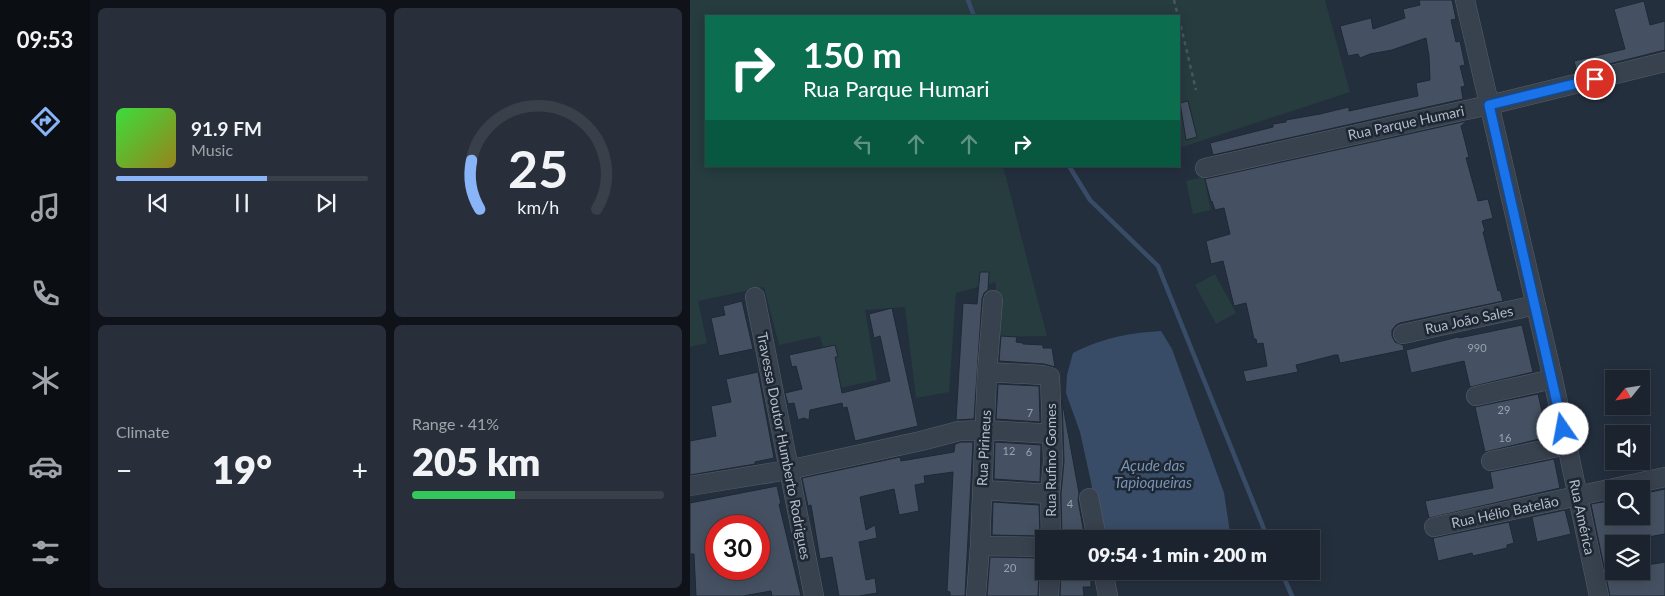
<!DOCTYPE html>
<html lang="en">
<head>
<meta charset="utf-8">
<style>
  :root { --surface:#1b232e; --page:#282f3a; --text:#f1f3f6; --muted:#a0a4aa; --line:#39404a; --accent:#8ab4f8 }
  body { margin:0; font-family:Lato,sans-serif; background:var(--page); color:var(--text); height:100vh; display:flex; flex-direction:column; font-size:19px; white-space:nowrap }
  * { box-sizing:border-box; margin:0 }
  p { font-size:16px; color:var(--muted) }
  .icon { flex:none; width:28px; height:28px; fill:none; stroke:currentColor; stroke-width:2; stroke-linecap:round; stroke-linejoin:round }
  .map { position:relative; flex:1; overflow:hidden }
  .panel { display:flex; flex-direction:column; gap:8px; padding:8px; background:#0f1319; width:600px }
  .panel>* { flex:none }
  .hud { position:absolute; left:15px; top:15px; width:475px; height:152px; border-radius:0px; box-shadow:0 2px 12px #0003,0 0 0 1px var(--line); background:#0b6e4f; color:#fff; overflow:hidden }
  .needle { width:32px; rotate:240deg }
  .buttons { position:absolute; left:915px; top:370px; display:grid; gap:10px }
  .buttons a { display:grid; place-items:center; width:45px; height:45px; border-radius:0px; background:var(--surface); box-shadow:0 2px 12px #0003,0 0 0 1px var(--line); font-size:25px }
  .speed { position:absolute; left:15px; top:515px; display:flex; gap:10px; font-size:25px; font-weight:700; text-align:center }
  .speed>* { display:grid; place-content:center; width:65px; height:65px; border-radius:50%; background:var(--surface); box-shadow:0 2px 12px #0003,0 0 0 1px var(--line); line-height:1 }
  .speed .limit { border:8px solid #d22; background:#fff; color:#111 }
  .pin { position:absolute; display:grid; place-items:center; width:42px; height:42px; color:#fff; margin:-21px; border:2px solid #fff; border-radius:50%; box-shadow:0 1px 5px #0007 }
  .me { position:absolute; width:55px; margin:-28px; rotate:348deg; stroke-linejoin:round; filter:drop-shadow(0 0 4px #0008) }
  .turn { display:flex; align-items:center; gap:18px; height:105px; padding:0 15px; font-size:22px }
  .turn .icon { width:65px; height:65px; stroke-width:2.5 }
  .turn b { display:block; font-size:35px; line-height:42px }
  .lanes { display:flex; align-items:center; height:48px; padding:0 15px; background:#0003; justify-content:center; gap:25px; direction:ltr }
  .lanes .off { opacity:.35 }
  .big { font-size:38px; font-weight:800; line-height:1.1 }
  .panel .tile { flex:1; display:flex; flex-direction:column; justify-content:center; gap:8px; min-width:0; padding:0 18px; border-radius:8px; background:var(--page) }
  .panel .dial { align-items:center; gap:0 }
  .dial svg { height:130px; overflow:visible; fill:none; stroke:var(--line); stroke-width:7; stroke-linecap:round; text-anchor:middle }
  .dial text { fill:var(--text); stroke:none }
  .song { display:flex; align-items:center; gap:15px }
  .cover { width:60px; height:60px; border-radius:8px; background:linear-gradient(135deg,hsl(120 70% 55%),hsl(50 70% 35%)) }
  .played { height:5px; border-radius:2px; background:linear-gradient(90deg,var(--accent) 60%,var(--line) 60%) }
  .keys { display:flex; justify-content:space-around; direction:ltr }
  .heat { display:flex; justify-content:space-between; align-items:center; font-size:28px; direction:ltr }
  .charge { height:8px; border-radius:4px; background:linear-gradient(90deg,#34c759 41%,var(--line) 0) }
  .panel .tiles { flex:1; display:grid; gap:8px; grid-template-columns:repeat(2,1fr) }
  .trip { position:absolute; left:345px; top:530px; width:285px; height:50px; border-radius:0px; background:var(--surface); box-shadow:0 2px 12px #0003,0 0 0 1px var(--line); font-weight:800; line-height:50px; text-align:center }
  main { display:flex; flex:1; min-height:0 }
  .dock { display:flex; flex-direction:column; width:90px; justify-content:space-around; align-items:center; background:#0b0e12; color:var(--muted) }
  .dock .icon { width:35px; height:35px }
  .dock .on { color:var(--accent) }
  .dock b { font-size:22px; color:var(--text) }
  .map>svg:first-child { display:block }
</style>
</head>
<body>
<main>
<nav class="dock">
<b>09:53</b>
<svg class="icon on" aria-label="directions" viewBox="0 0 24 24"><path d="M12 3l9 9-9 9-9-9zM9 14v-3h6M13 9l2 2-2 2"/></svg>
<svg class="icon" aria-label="music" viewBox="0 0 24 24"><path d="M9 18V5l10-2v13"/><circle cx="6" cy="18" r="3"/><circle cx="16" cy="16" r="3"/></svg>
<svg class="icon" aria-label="phone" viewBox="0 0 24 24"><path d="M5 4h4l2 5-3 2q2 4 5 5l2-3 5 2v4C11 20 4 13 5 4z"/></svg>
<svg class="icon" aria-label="climate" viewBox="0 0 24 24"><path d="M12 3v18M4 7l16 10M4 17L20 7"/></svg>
<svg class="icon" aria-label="car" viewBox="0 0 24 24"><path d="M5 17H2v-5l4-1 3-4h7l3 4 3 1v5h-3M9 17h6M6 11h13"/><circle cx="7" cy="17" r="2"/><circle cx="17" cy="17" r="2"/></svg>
<svg class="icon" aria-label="filters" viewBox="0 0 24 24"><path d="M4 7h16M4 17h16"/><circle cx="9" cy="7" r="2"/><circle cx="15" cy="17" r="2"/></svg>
</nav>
<section class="panel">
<div class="tiles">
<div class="tile">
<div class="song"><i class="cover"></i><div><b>91.9 FM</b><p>Music</p></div></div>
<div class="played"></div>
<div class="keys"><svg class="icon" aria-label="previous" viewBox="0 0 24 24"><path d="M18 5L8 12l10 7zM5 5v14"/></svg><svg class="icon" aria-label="pause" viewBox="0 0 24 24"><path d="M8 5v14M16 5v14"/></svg><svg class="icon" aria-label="next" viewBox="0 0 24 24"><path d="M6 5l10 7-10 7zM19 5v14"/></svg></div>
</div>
<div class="tile dial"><svg viewBox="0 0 100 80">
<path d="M14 69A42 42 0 1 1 86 69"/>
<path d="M14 69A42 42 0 0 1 9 39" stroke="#8ab4f8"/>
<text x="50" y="56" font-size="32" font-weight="700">25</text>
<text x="50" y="72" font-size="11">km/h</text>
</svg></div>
<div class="tile"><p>Climate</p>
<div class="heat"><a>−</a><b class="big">19°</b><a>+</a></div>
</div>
<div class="tile"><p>Range · 41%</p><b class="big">205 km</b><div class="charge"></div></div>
</div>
</section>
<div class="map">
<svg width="975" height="596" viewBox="0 0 975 596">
  <rect width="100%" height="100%" fill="#242f3e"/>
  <path fill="#263c3f" d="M0,0H635L660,92L489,148V16H16V166H313L357,336L306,337V282L266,293L259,392L226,398L215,307L175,310L187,380L145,389L130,336L89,345L74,287L8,301L17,343L0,347Z
    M514,177L521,210L503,214L496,181Z
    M525,274L546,313L526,324L505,285Z"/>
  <path fill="#394c67" d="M471,331L482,349L534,493L541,539H420L414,533L406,513L401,482L390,432L376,393L377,375L383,353C413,338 437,333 471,331Z"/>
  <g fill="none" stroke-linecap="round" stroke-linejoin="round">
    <path stroke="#394c67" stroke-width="4.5" d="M278,0L284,16
      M379,166L400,200L468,266L578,539
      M591,571L602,596"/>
  </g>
  <path fill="#455162" stroke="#1f2835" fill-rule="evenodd" d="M729,0H762L766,19L761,20L766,42L770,41L775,65L770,66L775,86L771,87L773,99L523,155L520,143L583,127V124L596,122V120L630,114L659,107V111L728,96L726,83L740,80L739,56L736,38L702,50L680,54L670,58L668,54L658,56L650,26L681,18L683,29L715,18L713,9L730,5Z
    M954,1L960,25L975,21V50L887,72L884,61L935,49L924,9Z
    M498,101L507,137L496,140L490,103Z
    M777,121L771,126L779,157L776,158L788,201L798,199L803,218L792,221L795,231L793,232L808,291L810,290L813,301L710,323L706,325L702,330V336L705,342L713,345L714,350L650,363L648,355H645L606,365L608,372L556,382L553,371L577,366L573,343L567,344L566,339H564L556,303L544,306L533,261L521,264L516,241L540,234L534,208L525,210L522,201L521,202L515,179Z
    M290,272H299L298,290L294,293L292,299L284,419L266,420L273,303L287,304Z
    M52,301L63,349L29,356L21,318L35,315L33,306Z
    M202,308L228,426L165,441L157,407L153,408L152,403L120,410L119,420L114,418L108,420L104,403L98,404L95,393L112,389L106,366L102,367L99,355L145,345L148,357H145L152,393L200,381L190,336L184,338L179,314Z
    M832,325L843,372L780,387L774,361L721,373L716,350L768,337L769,338Z
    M311,336L327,337L326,342L333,343V344L353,345V348H362L365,367L354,364L309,361Z
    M68,372L84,458L65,462V464L0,475V441L26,436L21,406L41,402L36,379Z
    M308,384L349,386L350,422L306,419Z
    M848,394L858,437L795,452L785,407Z
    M372,400L389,493L388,500L395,539H372L371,494L374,461Z
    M271,442H283L275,596H260V592L257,591L263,472L234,476L235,483L225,485L229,511L209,515L204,489L170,497L176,530L185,525L187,538L169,542L176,580L185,578L187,593L169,596H149L142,557L130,559L121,505L118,506L112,478L210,457L211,461L264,452L265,444Z
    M305,442L351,445L350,482L304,479Z
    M864,459L870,488L739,518L735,501L803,488L800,472Z
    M87,486L91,504H89L111,596H82L81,591L53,596H6L4,554H0V503ZM26,526H69V569H26Z
    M975,489V534L958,537L959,544H924V571H951V566L975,562V596H920L901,504L924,500V516H951V494Z
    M303,502L349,505L350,536L302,535Z
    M875,510L881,534L847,542L842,517Z
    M819,522L824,543L817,545V548L783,556L782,553L748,561L743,538Z
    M300,557L351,558L349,571L348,596H297Z
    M371,571H401V587H393L394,596H370Z"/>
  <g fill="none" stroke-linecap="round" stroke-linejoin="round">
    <defs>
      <path id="minor" d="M775,0L863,379L909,596
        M515,168L799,105L975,62
        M65,297L124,596
        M713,334L846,305
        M297,372L353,375L360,377L363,461L360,494L361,539
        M786,396L863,379
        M801,461L877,445
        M0,486L98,470L231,441L269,431L296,430L362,434
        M292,490L360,494
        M399,498L407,539
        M744,527L975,477
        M290,546L354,547
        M413,571L418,596
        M286,596L290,546L297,372L303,300
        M359,596L360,571"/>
    </defs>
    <use href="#minor" stroke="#565f6c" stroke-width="20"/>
    <path stroke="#44595c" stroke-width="2.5" stroke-dasharray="4 4" stroke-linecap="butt" d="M484,0L488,16
      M489,18L506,90"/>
    <use href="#minor" stroke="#38414e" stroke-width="19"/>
  </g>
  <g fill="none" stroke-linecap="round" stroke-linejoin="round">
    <defs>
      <path id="route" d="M873,429L799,105L905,79"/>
    </defs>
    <use href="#route" stroke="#114b97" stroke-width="12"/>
    <use href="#route" stroke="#1a73e8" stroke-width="9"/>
  </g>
  <g text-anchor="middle" stroke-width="5" stroke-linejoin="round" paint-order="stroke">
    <g font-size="11" fill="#98a1af">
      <text x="787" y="352">990</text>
      <text x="814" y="414">29</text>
      <text x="340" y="417">7</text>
      <text x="815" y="442">16</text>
      <text x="319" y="455">12</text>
      <text x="339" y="456">6</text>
      <text x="380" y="508">4</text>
      <text x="320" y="572">20</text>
    </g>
    <g font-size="14" fill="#b4bcc9" stroke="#1d2633">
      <text transform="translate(716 123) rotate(-12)" y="5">Rua Parque Humari</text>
      <text transform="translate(779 320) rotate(-12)" y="5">Rua João Sales</text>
      <text transform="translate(94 446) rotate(79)" y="5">Travessa Doutor Humberto Rodrigues</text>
      <text transform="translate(294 448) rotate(-87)" y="5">Rua Pirineus</text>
      <text transform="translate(361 460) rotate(-90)" y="5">Rua Rufino Gomes</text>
      <text transform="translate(815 512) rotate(-12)" y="5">Rua Hélio Batelão</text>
      <text transform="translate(892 517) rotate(78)" y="5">Rua América</text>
    </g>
    <g font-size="15" font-style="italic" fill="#7c92b1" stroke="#1d2633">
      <text x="463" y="471">Açude das<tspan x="463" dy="17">Tapioqueiras</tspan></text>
    </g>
  </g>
</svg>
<div class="buttons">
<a><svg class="needle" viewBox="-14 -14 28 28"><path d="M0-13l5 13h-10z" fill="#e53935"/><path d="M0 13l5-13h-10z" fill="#a0a4aa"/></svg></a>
<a><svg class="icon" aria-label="sound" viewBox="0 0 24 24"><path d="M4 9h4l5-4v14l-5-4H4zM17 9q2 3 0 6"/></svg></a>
<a><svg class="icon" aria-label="search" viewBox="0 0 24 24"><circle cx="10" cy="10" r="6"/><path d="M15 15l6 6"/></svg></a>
<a><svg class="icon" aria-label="layers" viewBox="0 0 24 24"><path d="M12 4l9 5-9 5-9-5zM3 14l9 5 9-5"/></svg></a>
</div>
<div class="speed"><div class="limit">30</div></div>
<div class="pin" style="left:905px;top:79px;background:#d93025"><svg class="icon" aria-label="arrive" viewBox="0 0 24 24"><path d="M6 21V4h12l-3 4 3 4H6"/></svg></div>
<svg class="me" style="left:873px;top:429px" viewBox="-20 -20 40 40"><circle r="19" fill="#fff"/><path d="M0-13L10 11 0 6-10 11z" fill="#1a73e8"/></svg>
<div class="trip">09:54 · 1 min · 200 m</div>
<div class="hud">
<div class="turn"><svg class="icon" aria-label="right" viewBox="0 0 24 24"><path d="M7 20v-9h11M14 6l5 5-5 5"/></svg><div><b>150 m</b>Rua Parque Humari</div></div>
<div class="lanes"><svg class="icon off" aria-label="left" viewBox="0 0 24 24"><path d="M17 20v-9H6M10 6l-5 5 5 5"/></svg><svg class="icon off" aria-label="ahead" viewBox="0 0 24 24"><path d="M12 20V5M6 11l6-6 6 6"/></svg><svg class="icon off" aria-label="ahead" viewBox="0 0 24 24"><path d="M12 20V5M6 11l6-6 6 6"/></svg><svg class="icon" aria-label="right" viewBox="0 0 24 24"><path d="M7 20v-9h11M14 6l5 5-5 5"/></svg></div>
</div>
</div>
</main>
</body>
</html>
